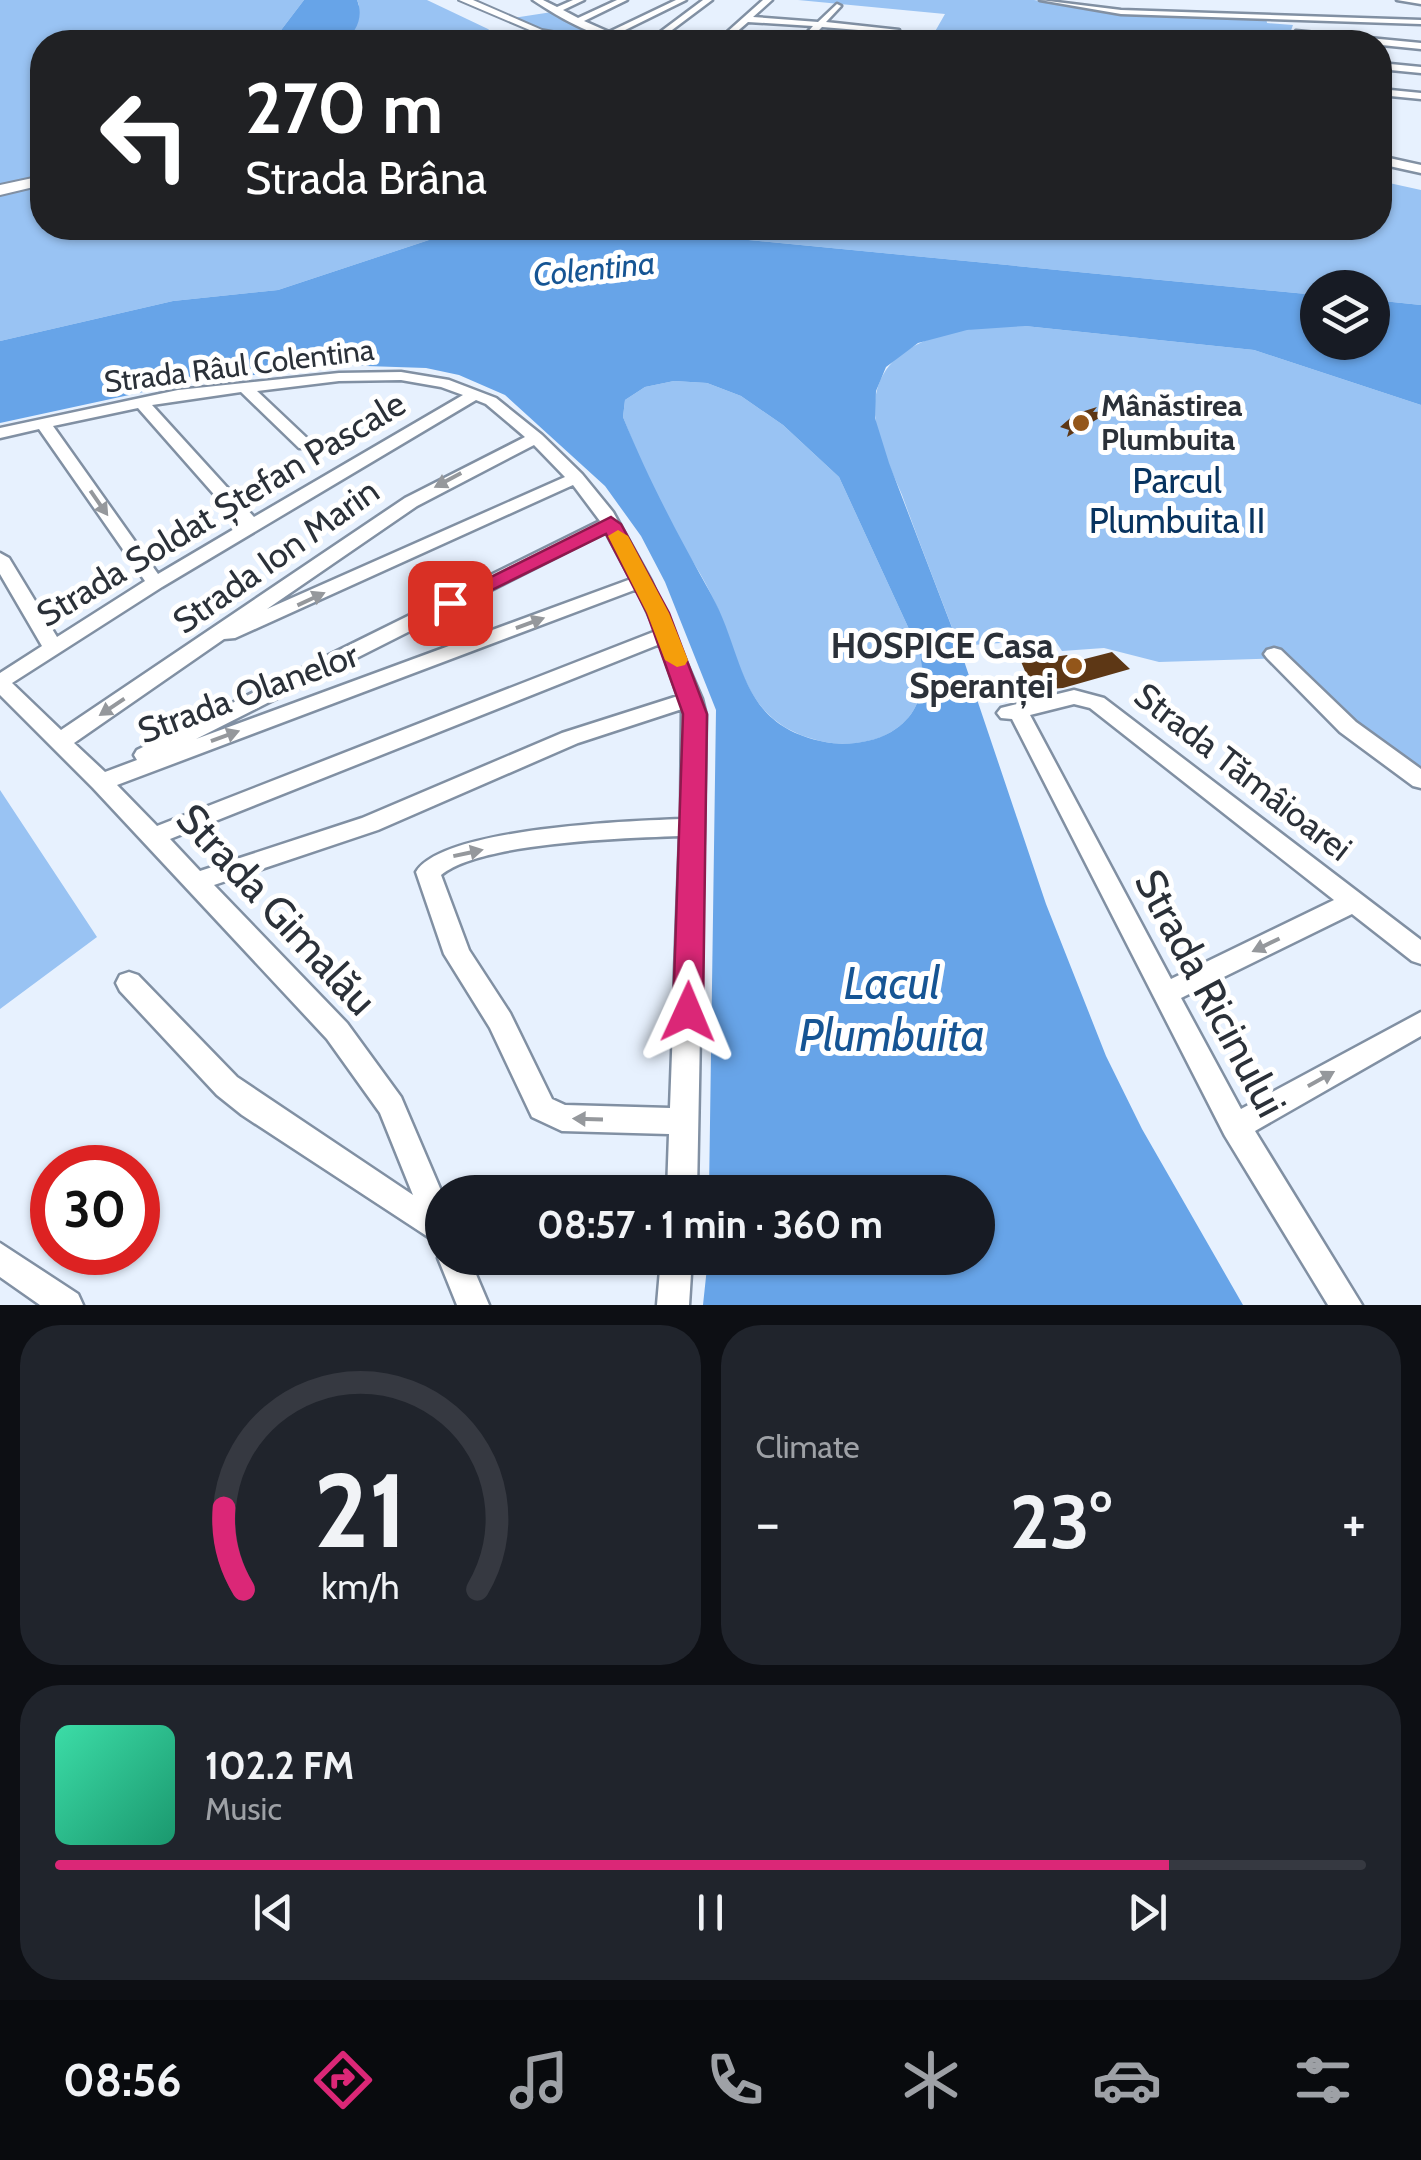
<!DOCTYPE html>
<html lang="en">
<head>
<meta charset="utf-8">
<style>
  :root { --surface:#171b24; --page:#20242c; --text:#f1f3f6; --muted:#9ea1a6; --line:#363941; --accent:#db2777 }
  body { margin:0; font-family:Cabin,sans-serif; background:var(--page); color:var(--text); height:100vh; display:flex; flex-direction:column; font-size:38px; white-space:nowrap }
  * { box-sizing:border-box; margin:0 }
  p { font-size:32px; color:var(--muted) }
  .icon { flex:none; width:55px; height:55px; fill:none; stroke:currentColor; stroke-width:2; stroke-linecap:round; stroke-linejoin:round }
  .map { position:relative; height:1305px; overflow:hidden }
  .drawer { display:flex; flex-direction:column; gap:20px; padding:20px; background:#0d0f14; flex:1 }
  .drawer>* { flex:none }
  .hud { position:absolute; left:30px; top:30px; width:1362px; height:210px; border-radius:40px; box-shadow:0 2px 8px #0004; background:#202124; color:#fff; overflow:hidden }
  .tools { position:absolute; left:1300px; top:270px; display:grid; gap:20px }
  .tools a { display:grid; place-items:center; width:90px; height:90px; border-radius:50%; background:var(--surface); box-shadow:0 2px 8px #0004; font-size:50px }
  .speed { position:absolute; left:30px; top:1145px; display:flex; gap:20px; font-size:50px; font-weight:700; text-align:center }
  .speed>* { display:grid; place-content:center; width:130px; height:130px; border-radius:50%; background:var(--surface); box-shadow:0 2px 8px #0004; line-height:1 }
  .speed .limit { border:15px solid #d22; background:#fff; color:#111 }
  .pin { position:absolute; display:grid; place-items:center; width:85px; height:85px; color:#fff; margin:-42px; border-radius:20px; box-shadow:0 5px 15px #0006 }
  .me { position:absolute; width:110px; margin:-55px; rotate:1deg; stroke-linejoin:round; filter:drop-shadow(0 0 8px #0008) }
  .turn { display:flex; align-items:center; gap:35px; height:210px; padding:0 50px; font-size:45px }
  .turn .icon { width:130px; height:130px; stroke-width:2.5 }
  .turn b { display:block; font-size:70px; line-height:85px }
  .big { font-size:75px; font-weight:700; line-height:1.1 }
  .drawer .tile { flex:1; display:flex; flex-direction:column; justify-content:center; gap:15px; min-width:0; padding:0 35px; border-radius:40px; background:var(--page) }
  .drawer .dial { align-items:center; gap:0 }
  .dial svg { height:260px; overflow:visible; fill:none; stroke:var(--line); stroke-width:7; stroke-linecap:round; text-anchor:middle }
  .dial text { fill:var(--text); stroke:none }
  .song { display:flex; align-items:center; gap:30px }
  .cover { width:120px; height:120px; border-radius:15px; background:linear-gradient(135deg,hsl(160 70% 55%),hsl(160 70% 35%)) }
  .played { height:10px; border-radius:5px; background:linear-gradient(90deg,var(--accent) 85%,var(--line) 85%) }
  .keys { display:flex; justify-content:space-around; direction:ltr }
  .heat { display:flex; justify-content:space-between; align-items:center; font-size:55px; direction:ltr }
  .drawer .tiles { flex:1; display:grid; gap:20px; grid-template-columns:1fr 1fr }
  .tile:last-child { grid-column:span 2 }
  .trip { position:absolute; left:425px; top:1175px; width:570px; height:100px; border-radius:50px; background:var(--surface); box-shadow:0 2px 8px #0004; font-weight:700; line-height:100px; text-align:center }
  .menu { display:flex; height:160px; justify-content:space-around; align-items:center; background:#090b0e; color:var(--muted) }
  .menu .icon { width:70px; height:70px }
  .menu .selected { color:var(--accent) }
  .menu b { font-size:45px; color:var(--text) }
  .map>svg:first-child { display:block }
</style>
</head>
<body>
<div class="map">
<svg width="1421" height="1305" viewBox="0 0 1421 1305">
  <rect width="100%" height="100%" fill="#e7f1fe"/>
  <path fill="#99c3f3" d="M0,0H304L272,42H42V228H419L438,237L278,290L173,301L0,341Z
    M357,0H427L488,29L504,42H340L352,33L359,5Z
    M798,0H1034L1108,13L1266,17L1267,23L1293,25L1287,42H929L945,14Z
    M552,12L594,33L595,36C568,44 538,28 513,18Z
    M1380,181L1421,190V305L1373,300L1372,288H1318L1317,295L624,228H1380Z
    M1025,326L1254,350L1421,405V769L1364,729L1289,658L1159,662L1104,648L1062,651L1054,639L959,646C940,595 920,545 902,495C892,470 877,443 875,415C870,336 965,325 1025,326Z
    M674,381L707,383L741,396L783,425L839,477L920,653C925,686 922,713 891,732C873,743 846,746 825,742C739,725 743,657 711,594C698,567 679,542 665,515C649,483 636,450 623,417L625,400L645,387Z
    M0,790L97,937L0,1009Z"/>
  <path fill="#67a4e8" fill-rule="evenodd" d="M304,0H357C364,16 357,35 340,42H272Z
    M449,228H624L1317,295L1318,342H1372L1373,300L1421,305V405L1254,350L1025,326L967,330L918,343L886,367L876,391L875,418L889,463L959,646L1046,904L1106,1056L1142,1129L1243,1305H703L708,1258H978V1192H709L716,710L665,582L641,536L605,486L505,395L459,375L426,368L336,365L180,384L0,423V341L173,301L278,290L438,237ZM674,381L707,383L741,396L783,425L839,477L920,653C925,686 922,713 891,732C872,743 845,746 825,742C737,725 746,657 711,594C678,535 649,481 623,417L625,400L645,387Z"/>
  <path fill="#5d3715" d="M1097,407L1093,412L1111,411L1067,437L1069,430L1060,427L1075,414Z
    M1041,643L1048,658L1067,655L1073,662L1112,652L1130,669L1063,688L1033,690L1014,645Z"/>
  <g fill="none" stroke-linecap="round" stroke-linejoin="round">
    <defs>
      <path id="minor" d="M533,0H543L557,7L573,0H584L563,10L578,18L617,0H627L584,21L609,32L676,0H686L617,34L635,42C601,42 560,18 533,0Z
        M703,0H712L656,42H647Z
        M763,0H772L753,17L818,22L837,4L841,6L826,22L899,30L895,33L822,27L807,42H799L813,26L748,22L725,42H716Z
        M1040,0L1121,10L1421,20V24L1121,14Z
        M1397,0H1421V4Z
        M1296,31L1421,43V49L1293,36Z
        M1380,63L1421,67V73L1380,69Z
        M1380,89L1421,93V99L1380,95Z
        M401,372L449,380L496,398L542,435L582,474L613,512L651,581L702,699L706,715L697,1192H667L669,1134L562,1131L532,1117L490,1028L444,954L416,872C442,828 629,821 681,819L682,709L578,743L378,830L214,885L347,1023L401,1097L442,1193V1246L242,1115L217,1095L120,991L116,983L120,975L129,972L138,975L237,1077L413,1195L380,1113L327,1039L93,788L0,695V673L42,646L0,574V553L9,558L57,637L145,581L39,429L0,438V428L178,390L339,373ZM401,380L441,387L463,395L254,517L152,405L241,392L299,448H311V442L257,391L339,381ZM476,400L486,404L525,437L405,498L61,730L12,683L162,587ZM138,408L241,525L158,574L53,426ZM534,445L565,477L267,609L417,506ZM573,485L600,521L137,750L134,755L137,760L105,772L74,743L224,639L235,638ZM606,532L631,579L196,739ZM637,589L656,631L157,826L117,785ZM660,644L678,696L562,733L362,818L200,871L170,839ZM680,836L670,1108L565,1105L552,1099L510,1013L469,950L441,875C481,842 626,838 680,836Z
        M1274,648L1281,650L1356,722L1421,769V788L1413,786L1340,732L1267,658L1264,654L1267,650Z
        M1074,690L1104,698L1421,940V964L1412,961L1352,914L1181,998L1241,1109L1421,1012V1036L1255,1131L1362,1305H1328L1225,1136L1012,719L1001,718L997,713L1001,708ZM1074,704L1090,708L1334,900L1171,979L1030,715Z
        M0,1243L78,1294L83,1305H40L0,1277Z
        M442,1248V1258H469L489,1305H457L438,1258Z
        M661,1258H692L689,1305H657Z"/>
      <path id="major" d="M1380,156L1421,165V173L1380,164Z"/>
      <path id="highway" d="M459,0H473L542,30L611,42H558Z
        M42,176V185L0,195V185Z"/>
    </defs>
    <use href="#minor" stroke="#8190a3" stroke-width="5"/>
    <use href="#major" stroke="#8190a3" stroke-width="5"/>
    <use href="#highway" stroke="#8190a3" stroke-width="4"/>
    <use href="#minor" fill="#fff" fill-rule="evenodd"/>
    <use href="#major" fill="#fff" fill-rule="evenodd"/>
    <use href="#highway" fill="#fff" fill-rule="evenodd"/>
  </g>
  <defs><path id="oneway-solid" d="M-6-.8H1V-3.2L6.5 0L1 3.2V.8H-6Z" transform="scale(2.5)"/></defs>
  <g fill="#95989c">
    <use href="#oneway-solid" transform="translate(448 480) rotate(152)"/>
    <use href="#oneway-solid" transform="translate(99 503) rotate(55)"/>
    <use href="#oneway-solid" transform="translate(311 599) rotate(-25)"/>
    <use href="#oneway-solid" transform="translate(530 623) rotate(-20)"/>
    <use href="#oneway-solid" transform="translate(112 707) rotate(146)"/>
    <use href="#oneway-solid" transform="translate(225 736) rotate(-20)"/>
    <use href="#oneway-solid" transform="translate(468 853) rotate(-12)"/>
    <use href="#oneway-solid" transform="translate(1266 945) rotate(154)"/>
    <use href="#oneway-solid" transform="translate(1321 1079) rotate(-29)"/>
    <use href="#oneway-solid" transform="translate(588 1119) rotate(-178)"/>
  </g>
  <path fill="#db2777" stroke="#8e194d" stroke-width="2.5" d="M611,517L621,524L669,613L707,714L703,1012L699,1021L688,1024L677,1021L673,1012L683,714L647,613L606,534L457,607H442L439,603Z"/>
  <path fill="#f59e0b" d="M618,530L628,536L669,613L688,660L685,665L677,667L665,660L647,613L608,536Z"/>
  <g fill="#93561a" stroke="#fff" stroke-width="4">
    <circle cx="1081" cy="423" r="10"/>
    <circle cx="1074" cy="666" r="10"/>
  </g>
  <g text-anchor="middle" stroke-width="10" stroke-linejoin="round" paint-order="stroke">
    <g font-size="30" fill="#2b3139" stroke="#fff">
      <text transform="translate(239 366) rotate(-7)" y="10">Strada Râul Colentina</text>
    </g>
    <g font-size="30" font-weight="bold" fill="#2b3139" stroke="#fff" text-anchor="start">
      <text x="1101" y="416">Mânăstirea<tspan x="1101" dy="34">Plumbuita</tspan></text>
    </g>
    <g font-size="32" font-style="italic" fill="#165594" stroke="#fff">
      <text transform="translate(594 269) rotate(-6)" y="11">Colentina</text>
    </g>
    <g font-size="35" fill="#083460" stroke="#fff">
      <text x="1177" y="493">Parcul<tspan x="1177" dy="40">Plumbuita II</tspan></text>
    </g>
    <g font-size="35" fill="#2b3139" stroke="#fff">
      <text transform="translate(221 509) rotate(-31)" y="12">Strada Soldat Ștefan Pascale</text>
      <text transform="translate(276 556) rotate(-35)" y="12">Strada Ion Marin</text>
      <text transform="translate(248 693) rotate(-20)" y="12">Strada Olanelor</text>
      <text transform="translate(1243 772) rotate(38)" y="12">Strada Tămâioarei</text>
    </g>
    <g font-size="35" font-weight="bold" fill="#2b3139" stroke="#fff" text-anchor="end">
      <text x="1054" y="658">HOSPICE Casa<tspan x="1054" dy="40">Speranței</tspan></text>
    </g>
    <g font-size="42" fill="#2b3139" stroke="#fff">
      <text transform="translate(277 909) rotate(47)" y="15">Strada Gimalău</text>
      <text transform="translate(1211 993) rotate(62)" y="15">Strada Ricinului</text>
    </g>
    <g font-size="45" font-style="italic" fill="#165594" stroke="#fff">
      <text x="892" y="999">Lacul<tspan x="892" dy="52">Plumbuita</tspan></text>
    </g>
  </g>
</svg>
<div class="tools">
<a><svg class="icon" aria-label="layers" viewBox="0 0 24 24"><path d="M12 4l9 5-9 5-9-5zM3 14l9 5 9-5"/></svg></a>
</div>
<div class="speed"><div class="limit">30</div></div>
<div class="pin" style="left:450px;top:603px;background:#d93025"><svg class="icon" aria-label="arrive" viewBox="0 0 24 24"><path d="M6 21V4h12l-3 4 3 4H6"/></svg></div>
<svg class="me" style="left:688px;top:1012px" viewBox="-20 -20 40 40"><path d="M0-17L14 15 0 8-14 15z" fill="#db2777" stroke="#fff" stroke-width="4"/></svg>
<div class="trip">08:57 · 1 min · 360 m</div>
<div class="hud">
<div class="turn"><svg class="icon" aria-label="left" viewBox="0 0 24 24"><path d="M17 20v-9H6M10 6l-5 5 5 5"/></svg><div><b>270 m</b>Strada Brâna</div></div>
</div>
</div>
<section class="drawer">
<div class="tiles">
<div class="tile dial"><svg viewBox="0 0 100 80">
<path d="M14 69A42 42 0 1 1 86 69"/>
<path d="M14 69A42 42 0 0 1 8 44" stroke="#db2777"/>
<text x="50" y="56" font-size="32" font-weight="700">21</text>
<text x="50" y="72" font-size="11">km/h</text>
</svg></div>
<div class="tile"><p>Climate</p>
<div class="heat"><a>−</a><b class="big">23°</b><a>+</a></div>
</div>
<div class="tile">
<div class="song"><i class="cover"></i><div><b>102.2 FM</b><p>Music</p></div></div>
<div class="played"></div>
<div class="keys"><svg class="icon" aria-label="previous" viewBox="0 0 24 24"><path d="M18 5L8 12l10 7zM5 5v14"/></svg><svg class="icon" aria-label="pause" viewBox="0 0 24 24"><path d="M8 5v14M16 5v14"/></svg><svg class="icon" aria-label="next" viewBox="0 0 24 24"><path d="M6 5l10 7-10 7zM19 5v14"/></svg></div>
</div>
</div>
</section>
<nav class="menu">
<b>08:56</b>
<svg class="icon selected" aria-label="directions" viewBox="0 0 24 24"><path d="M12 3l9 9-9 9-9-9zM9 14v-3h6M13 9l2 2-2 2"/></svg>
<svg class="icon" aria-label="music" viewBox="0 0 24 24"><path d="M9 18V5l10-2v13"/><circle cx="6" cy="18" r="3"/><circle cx="16" cy="16" r="3"/></svg>
<svg class="icon" aria-label="phone" viewBox="0 0 24 24"><path d="M5 4h4l2 5-3 2q2 4 5 5l2-3 5 2v4C11 20 4 13 5 4z"/></svg>
<svg class="icon" aria-label="climate" viewBox="0 0 24 24"><path d="M12 3v18M4 7l16 10M4 17L20 7"/></svg>
<svg class="icon" aria-label="car" viewBox="0 0 24 24"><path d="M5 17H2v-5l4-1 3-4h7l3 4 3 1v5h-3M9 17h6M6 11h13"/><circle cx="7" cy="17" r="2"/><circle cx="17" cy="17" r="2"/></svg>
<svg class="icon" aria-label="filters" viewBox="0 0 24 24"><path d="M4 7h16M4 17h16"/><circle cx="9" cy="7" r="2"/><circle cx="15" cy="17" r="2"/></svg>
</nav>
</body>
</html>
